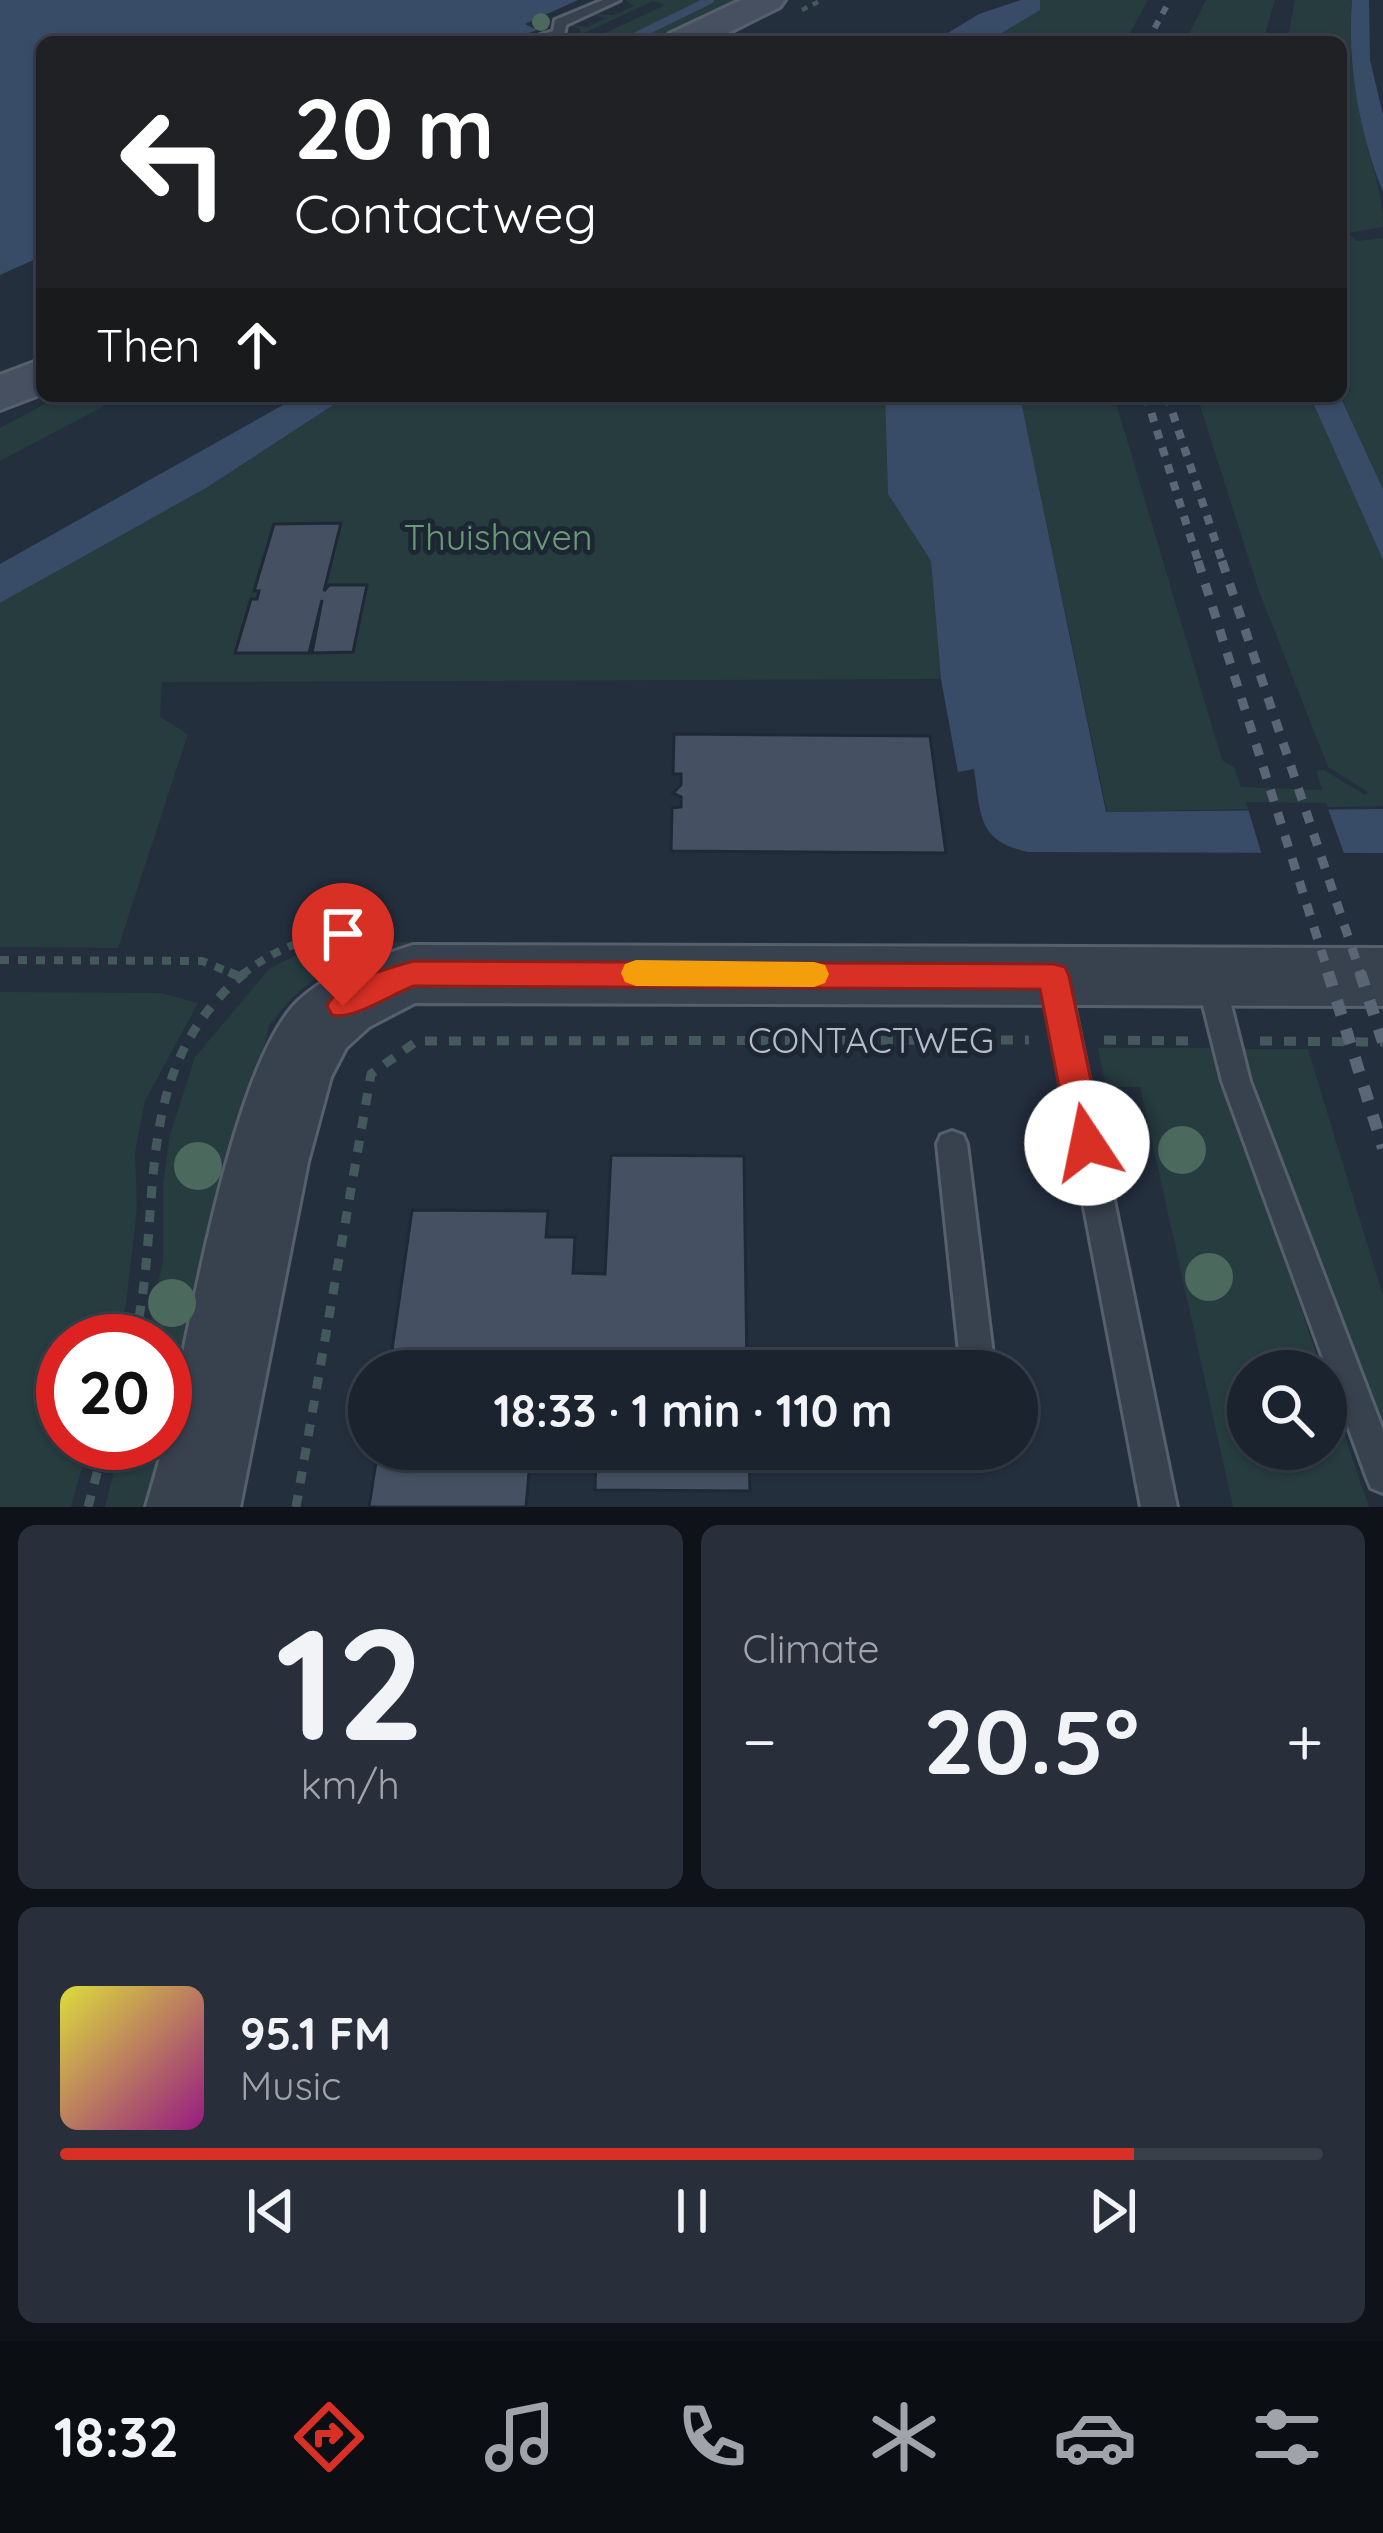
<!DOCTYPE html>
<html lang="en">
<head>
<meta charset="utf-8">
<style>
  :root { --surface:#1b232e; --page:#282f3a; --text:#f1f3f6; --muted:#a0a4aa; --line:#39404a; --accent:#d93025 }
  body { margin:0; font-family:Quicksand,sans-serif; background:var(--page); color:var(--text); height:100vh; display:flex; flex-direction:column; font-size:45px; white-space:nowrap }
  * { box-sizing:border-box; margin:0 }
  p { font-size:39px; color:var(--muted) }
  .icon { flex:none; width:66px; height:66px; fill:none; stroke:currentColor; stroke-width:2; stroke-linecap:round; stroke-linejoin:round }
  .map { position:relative; height:1507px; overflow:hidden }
  .details { display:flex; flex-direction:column; gap:18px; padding:18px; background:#0f1319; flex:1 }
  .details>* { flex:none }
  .hud { position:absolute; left:36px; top:36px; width:1311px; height:366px; border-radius:18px; box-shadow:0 3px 9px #0004,0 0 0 3px var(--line); background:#202124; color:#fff; overflow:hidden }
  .buttons { position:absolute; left:1227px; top:1350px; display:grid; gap:24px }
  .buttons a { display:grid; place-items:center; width:120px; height:120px; border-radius:50%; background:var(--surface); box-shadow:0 3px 9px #0004,0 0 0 3px var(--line); font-size:60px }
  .speed { position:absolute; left:36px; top:1314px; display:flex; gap:24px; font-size:60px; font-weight:700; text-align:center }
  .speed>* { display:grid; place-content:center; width:156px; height:156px; border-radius:50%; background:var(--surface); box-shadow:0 3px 9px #0004,0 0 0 3px var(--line); line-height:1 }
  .speed .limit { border:18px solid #d22; background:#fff; color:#111 }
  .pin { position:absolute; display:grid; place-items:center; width:102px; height:102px; color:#fff; margin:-123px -51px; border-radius:50% 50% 50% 0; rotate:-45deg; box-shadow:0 0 12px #0007 }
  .pin .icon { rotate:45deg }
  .me { position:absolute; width:132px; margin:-66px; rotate:349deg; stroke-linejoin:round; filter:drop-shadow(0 0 9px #0008) }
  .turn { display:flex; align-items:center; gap:42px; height:252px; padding:0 60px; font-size:54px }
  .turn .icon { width:156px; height:156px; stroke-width:2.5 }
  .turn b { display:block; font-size:84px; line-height:102px }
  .then { display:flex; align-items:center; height:114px; padding:0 60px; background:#0003; gap:24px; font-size:45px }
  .big { font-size:90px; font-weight:700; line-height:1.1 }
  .details .tile { flex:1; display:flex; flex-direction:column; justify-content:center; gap:18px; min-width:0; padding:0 42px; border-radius:18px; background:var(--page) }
  .details .dial { align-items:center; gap:0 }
  .dial b { font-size:156px; line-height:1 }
  .song { display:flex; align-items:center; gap:36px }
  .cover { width:144px; height:144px; border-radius:18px; background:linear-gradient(135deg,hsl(60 70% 55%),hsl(310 70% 35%)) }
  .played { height:12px; border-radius:6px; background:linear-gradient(90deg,var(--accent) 85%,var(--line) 85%) }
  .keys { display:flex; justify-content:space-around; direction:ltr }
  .heat { display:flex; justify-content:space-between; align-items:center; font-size:66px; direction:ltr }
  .details .tiles { flex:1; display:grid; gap:18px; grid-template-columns:1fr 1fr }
  .tile:last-child { grid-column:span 2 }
  .trip { position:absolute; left:348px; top:1350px; width:690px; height:120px; border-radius:60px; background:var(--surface); box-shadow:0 3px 9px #0004,0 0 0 3px var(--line); font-weight:700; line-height:120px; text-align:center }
  .dock { display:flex; height:192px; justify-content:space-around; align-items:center; background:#0b0e12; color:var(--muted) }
  .dock .icon { width:84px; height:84px }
  .dock .current { color:var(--accent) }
  .dock b { font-size:54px; color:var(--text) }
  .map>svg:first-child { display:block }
</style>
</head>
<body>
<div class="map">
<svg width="1383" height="1507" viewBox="0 0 1383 1507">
  <rect width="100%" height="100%" fill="#242f3e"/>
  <path fill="#263c3f" d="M625,0H748L658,42H586L665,5L653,1L580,35V29L569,25L588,27L605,18L593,14L614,15L634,6Z
    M1040,0H1148L1125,42H987L1039,10Z
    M1206,0H1275L1263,42H1185Z
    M1295,0H1352C1348,45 1353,90 1364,134C1372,167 1383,193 1383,227L1348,233L1357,241L1383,238V489L1340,396L1341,42H1287Z
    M60,396H123L0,461V428Z
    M347,396H885L888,494L931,561L941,679L162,682L160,717L188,734L118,948L0,947V603L206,488Z
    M1020,396H1114L1222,760L1234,767L1241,787L1322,790L1316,771L1324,770L1365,795L1368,792L1328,767L1259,591L1197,396H1310L1383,560V806L1107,812Z
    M340,942H464L467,950C380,949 324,950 269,1026L156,1507H105L121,1443H165V1341H147L163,1259V1185L170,1135L195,1057L269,969L308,949Z
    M0,992L161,993L198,1003L145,1101L135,1153L137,1208L126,1304L116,1341H63V1443H89L71,1507H0Z
    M1098,1048H1213L1322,1371H1248V1449H1326V1382L1369,1507H1233L1140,1087H1106Z
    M1242,1049H1308L1383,1296V1437L1250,1081Z"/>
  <path fill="#394c67" d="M0,0H578L525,24L537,30C520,38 508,33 486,42H42V256L0,275Z
    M1021,0H1040V10L987,42H933L979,14Z
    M1352,0H1369L1370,60L1383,115V192C1359,132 1347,65 1352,0Z
    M299,396H347L206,488L0,603V564Z
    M885,396H1020L1106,812L1383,809V853L1028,852C977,841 981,815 974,769L958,772L941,679L931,561L888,494Z
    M1310,396H1340L1383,489V560Z"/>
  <path fill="#242f3e" d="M1246,802L1326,803L1346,859H1263Z"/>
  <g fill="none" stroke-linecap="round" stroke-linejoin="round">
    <path stroke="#394c67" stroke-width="8" d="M624,42L710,0"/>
  </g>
  <path fill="#455162" stroke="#1f2835" stroke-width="3" d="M341,523L324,591L329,585H367L353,652L312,653L322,600L309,653H235L251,599H257L259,591H254L274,524Z
    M674,734L930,736L946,853L671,851L672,808L681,807V797L673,793L681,785V774H673Z
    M611,1155L744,1156L747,1371H389L412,1210L548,1211L546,1237H575L573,1273L605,1274Z
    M378,1449H531L526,1507H369Z
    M596,1449H749L750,1491L595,1490Z"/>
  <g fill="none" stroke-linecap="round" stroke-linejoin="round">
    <defs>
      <path id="service" d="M603,0H620L566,25L564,36L518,42L553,31L555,20Z
        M1054,965L1064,968L1068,976L1177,1507H1141L1040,976L1044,968Z
        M1210,966L1220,969L1224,977L1250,1081L1383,1430V1493L1371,1488L1366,1476L1222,1081L1196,977L1200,969Z
        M952,1131L963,1135L967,1144L995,1371H961L937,1144L941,1135Z"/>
      <path id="tertiary" d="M413,945L1383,948V1006L415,1003L369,1027L346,1048L331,1077L308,1162L240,1507H146C152,1485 161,1456 165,1438C188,1341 231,1065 298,1001C331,970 372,959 413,945Z"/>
      <path id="secondary" d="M741,0H785L780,7L710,42H664L669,34Z
        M42,359V394L0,410V375Z"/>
    </defs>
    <use href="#service" stroke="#565f6c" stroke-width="6"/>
    <use href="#tertiary" stroke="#565f6c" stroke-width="6"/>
    <use href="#secondary" stroke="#565f6c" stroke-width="6"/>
    <path stroke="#44595c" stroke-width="4.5" stroke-dasharray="6 6" stroke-linecap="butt" d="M802,10L822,0"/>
    <path stroke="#44595c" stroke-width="8" stroke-dasharray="9 9" stroke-linecap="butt" d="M0,960L202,961L236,975
      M242,975C283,942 322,933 374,931"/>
    <path stroke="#44595c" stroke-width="9" stroke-dasharray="12 12" stroke-linecap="butt" d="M229,972L238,976
      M1104,1040L1191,1041
      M1260,1041L1383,1042
      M134,1341C166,1209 125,1071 246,972
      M88,1507L105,1443
      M296,1507L371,1074L417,1041L1029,1040"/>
    <use href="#service" fill="#38414e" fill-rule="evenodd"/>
    <use href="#tertiary" fill="#38414e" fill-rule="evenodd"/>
    <use href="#secondary" fill="#465061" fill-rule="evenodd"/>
    <path stroke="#5a6575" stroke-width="6" stroke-dasharray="8 8" stroke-linecap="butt" d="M1147,42L1170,0"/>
    <path stroke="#5a6575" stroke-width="8" stroke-dasharray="9 9" stroke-linecap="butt" d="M1146,396L1199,564
      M1167,396L1223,564"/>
    <path stroke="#5a6575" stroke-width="9" stroke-dasharray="12 12" stroke-linecap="butt" d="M1198,561L1329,975
      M1222,561L1361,975"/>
    <path stroke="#5a6575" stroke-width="12" stroke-dasharray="15 15" stroke-linecap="butt" d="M1328,972L1383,1148
      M1360,972L1383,1042"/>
  </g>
  <g fill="#4b6a5d">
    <circle cx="541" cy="22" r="9"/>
    <circle cx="1182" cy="1150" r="24"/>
    <circle cx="198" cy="1166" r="24"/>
    <circle cx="1209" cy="1277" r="24"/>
    <circle cx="172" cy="1303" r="24"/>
  </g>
  <path fill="#d93025" stroke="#8d1f18" stroke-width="3" d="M413,961L1054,964L1065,967L1069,976L1104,1143L1099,1154L1087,1158L1075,1154L1070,1143L1040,989L414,986C392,994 351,1021 332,1015L327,1006C341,978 386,970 413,961Z"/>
  <path fill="#f59e0b" d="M636,960L814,962L825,965L829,974L825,983L814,987L636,986L625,982L621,973L625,964Z"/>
  <g text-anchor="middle" stroke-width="10" stroke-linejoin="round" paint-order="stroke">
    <g font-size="36" fill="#6b9a76" stroke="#1d2633">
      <text x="498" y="550">Thuishaven</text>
    </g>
    <g font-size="36" fill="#b4bcc9" stroke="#1d2633">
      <text x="871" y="1053">CONTACTWEG</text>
    </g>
  </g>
</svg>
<div class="buttons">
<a><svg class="icon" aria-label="search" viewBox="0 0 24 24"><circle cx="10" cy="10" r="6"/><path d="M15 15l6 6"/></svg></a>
</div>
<div class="speed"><div class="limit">20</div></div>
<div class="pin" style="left:343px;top:1006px;background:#d93025"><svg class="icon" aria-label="arrive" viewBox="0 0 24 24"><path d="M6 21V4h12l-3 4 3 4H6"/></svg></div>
<svg class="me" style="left:1087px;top:1143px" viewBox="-20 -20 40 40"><circle r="19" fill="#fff"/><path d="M0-13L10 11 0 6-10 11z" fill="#d93025"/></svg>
<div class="trip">18:33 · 1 min · 110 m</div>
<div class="hud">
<div class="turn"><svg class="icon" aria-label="left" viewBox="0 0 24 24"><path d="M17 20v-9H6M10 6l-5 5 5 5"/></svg><div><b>20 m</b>Contactweg</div></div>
<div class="then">Then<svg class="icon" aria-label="ahead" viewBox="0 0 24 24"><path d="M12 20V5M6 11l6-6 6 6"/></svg></div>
</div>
</div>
<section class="details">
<div class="tiles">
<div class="tile dial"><b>12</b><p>km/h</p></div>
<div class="tile"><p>Climate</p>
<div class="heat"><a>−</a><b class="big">20.5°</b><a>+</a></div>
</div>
<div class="tile">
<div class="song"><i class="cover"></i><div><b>95.1 FM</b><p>Music</p></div></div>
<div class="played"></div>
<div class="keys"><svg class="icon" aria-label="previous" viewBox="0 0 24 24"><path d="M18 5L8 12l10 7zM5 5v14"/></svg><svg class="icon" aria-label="pause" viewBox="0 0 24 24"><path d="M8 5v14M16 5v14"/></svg><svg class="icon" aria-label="next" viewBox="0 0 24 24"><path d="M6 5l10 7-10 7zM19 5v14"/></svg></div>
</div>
</div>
</section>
<nav class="dock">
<b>18:32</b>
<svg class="icon current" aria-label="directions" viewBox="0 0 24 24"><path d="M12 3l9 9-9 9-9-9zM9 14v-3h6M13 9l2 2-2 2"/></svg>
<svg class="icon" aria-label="music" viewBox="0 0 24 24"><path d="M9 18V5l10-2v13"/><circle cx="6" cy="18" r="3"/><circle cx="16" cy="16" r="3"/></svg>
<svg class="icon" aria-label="phone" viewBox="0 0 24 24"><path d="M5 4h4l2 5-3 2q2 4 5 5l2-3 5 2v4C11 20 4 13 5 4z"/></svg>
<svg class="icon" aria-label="climate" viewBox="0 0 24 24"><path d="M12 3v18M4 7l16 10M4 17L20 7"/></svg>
<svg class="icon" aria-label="car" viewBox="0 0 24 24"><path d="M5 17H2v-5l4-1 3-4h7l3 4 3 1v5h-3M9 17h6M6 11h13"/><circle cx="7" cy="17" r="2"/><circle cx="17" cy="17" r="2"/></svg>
<svg class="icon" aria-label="filters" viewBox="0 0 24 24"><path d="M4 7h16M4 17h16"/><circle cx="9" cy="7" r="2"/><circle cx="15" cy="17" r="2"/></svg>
</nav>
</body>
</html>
